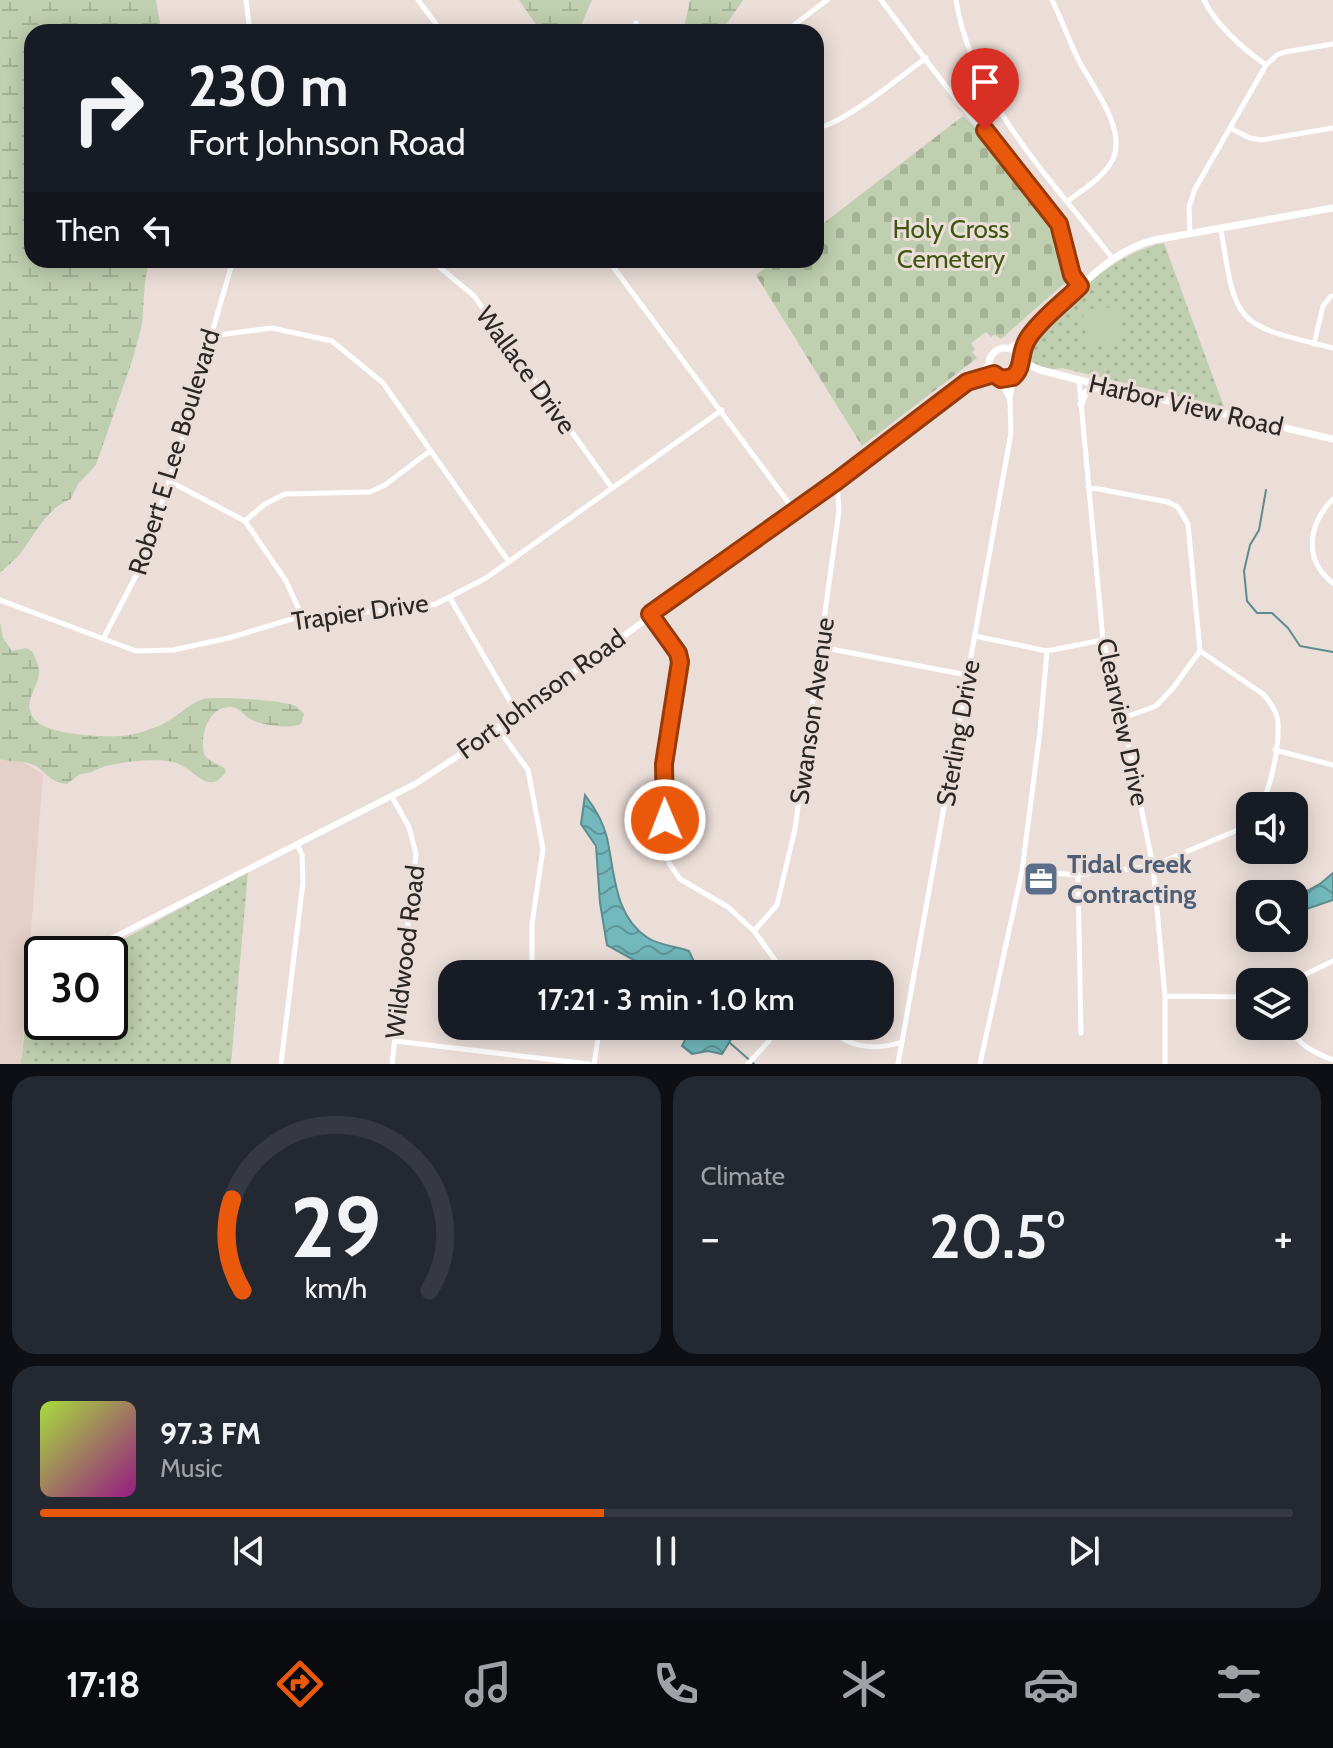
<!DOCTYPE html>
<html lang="en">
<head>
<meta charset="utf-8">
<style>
  :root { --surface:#171b24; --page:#242831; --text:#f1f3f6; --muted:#9ea1a6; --line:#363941; --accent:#ea580c }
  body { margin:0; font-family:Cabin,sans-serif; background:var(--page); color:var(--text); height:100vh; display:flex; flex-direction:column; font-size:30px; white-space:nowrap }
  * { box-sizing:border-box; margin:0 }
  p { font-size:26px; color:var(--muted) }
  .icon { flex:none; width:44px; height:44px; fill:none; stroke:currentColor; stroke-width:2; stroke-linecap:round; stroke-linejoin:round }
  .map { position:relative; height:1064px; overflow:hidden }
  .side { display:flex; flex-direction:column; gap:12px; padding:12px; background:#0d0f14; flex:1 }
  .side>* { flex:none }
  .banner { position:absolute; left:24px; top:24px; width:800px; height:244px; border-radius:24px; box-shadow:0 4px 20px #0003; background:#171b24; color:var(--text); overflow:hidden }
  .tools { position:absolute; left:1236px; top:792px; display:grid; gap:16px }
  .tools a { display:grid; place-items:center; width:72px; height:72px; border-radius:16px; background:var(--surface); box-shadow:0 4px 20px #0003; font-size:40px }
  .speed { position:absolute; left:24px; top:936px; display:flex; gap:16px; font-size:40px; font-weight:700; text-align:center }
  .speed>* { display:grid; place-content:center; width:104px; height:104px; border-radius:50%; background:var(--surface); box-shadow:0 4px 20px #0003; line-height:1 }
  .speed .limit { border:4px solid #111; border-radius:12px; background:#fff; color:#111 }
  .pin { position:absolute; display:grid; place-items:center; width:68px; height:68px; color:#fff; margin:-82px -34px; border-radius:50% 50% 50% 0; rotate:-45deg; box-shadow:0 0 8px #0007 }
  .pin .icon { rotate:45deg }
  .me { position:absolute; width:88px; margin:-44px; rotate:359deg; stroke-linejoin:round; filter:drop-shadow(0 0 6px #0008) }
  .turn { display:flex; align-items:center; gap:28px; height:168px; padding:0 32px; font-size:36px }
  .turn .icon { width:104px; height:104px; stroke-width:2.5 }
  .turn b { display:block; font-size:56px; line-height:68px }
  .then { display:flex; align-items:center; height:76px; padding:0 32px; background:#0003; gap:16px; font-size:30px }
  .big { font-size:60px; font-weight:600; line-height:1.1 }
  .side .widget { flex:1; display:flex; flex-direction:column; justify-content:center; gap:12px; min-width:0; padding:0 28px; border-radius:24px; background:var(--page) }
  .side .dial { align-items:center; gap:0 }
  .dial svg { height:208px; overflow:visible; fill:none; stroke:var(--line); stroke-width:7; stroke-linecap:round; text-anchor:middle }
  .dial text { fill:var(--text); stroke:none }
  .song { display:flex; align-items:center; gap:24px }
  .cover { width:96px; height:96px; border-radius:12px; background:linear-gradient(135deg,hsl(80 70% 55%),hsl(310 70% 35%)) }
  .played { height:8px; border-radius:4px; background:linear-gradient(90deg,var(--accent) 45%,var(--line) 45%) }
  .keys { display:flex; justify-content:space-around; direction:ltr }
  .heat { display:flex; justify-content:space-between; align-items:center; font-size:44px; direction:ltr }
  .side .tiles { flex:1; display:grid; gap:12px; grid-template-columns:1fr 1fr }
  .widget:last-child { grid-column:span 2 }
  .trip { position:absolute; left:438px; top:960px; width:456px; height:80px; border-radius:24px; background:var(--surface); box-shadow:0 4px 20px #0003; font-weight:600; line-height:80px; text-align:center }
  .tabs { display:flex; height:128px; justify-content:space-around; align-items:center; background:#090b0e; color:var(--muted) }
  .tabs .icon { width:56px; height:56px }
  .tabs .selected { color:var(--accent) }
  .tabs b { font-size:36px; color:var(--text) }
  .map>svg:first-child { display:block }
</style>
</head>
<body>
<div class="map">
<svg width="1333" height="1064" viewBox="0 0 1333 1064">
  <defs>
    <pattern id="grass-dots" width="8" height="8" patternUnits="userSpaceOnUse" patternTransform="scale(2)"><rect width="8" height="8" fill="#c0cfaf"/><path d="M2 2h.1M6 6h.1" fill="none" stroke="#a5b296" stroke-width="1.8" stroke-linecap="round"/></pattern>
    <pattern id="wetland-marsh" width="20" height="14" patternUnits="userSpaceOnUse" patternTransform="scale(2)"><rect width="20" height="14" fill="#c0cfaf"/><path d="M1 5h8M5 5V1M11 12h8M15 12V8" fill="none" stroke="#a5b296"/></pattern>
    <pattern id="cemetery-stones" width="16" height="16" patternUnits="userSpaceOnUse" patternTransform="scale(2)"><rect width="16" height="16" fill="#c0cfaf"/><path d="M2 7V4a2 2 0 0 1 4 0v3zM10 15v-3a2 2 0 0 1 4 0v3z" fill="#a5b296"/></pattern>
    <pattern id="water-waves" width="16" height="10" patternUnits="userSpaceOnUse" patternTransform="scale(2)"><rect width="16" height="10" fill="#72b8bd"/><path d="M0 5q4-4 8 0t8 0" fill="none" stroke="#5e9699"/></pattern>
  </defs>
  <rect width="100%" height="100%" fill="#ebded9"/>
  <path fill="#e4d0c8" d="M0,748L43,774L21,1064H0Z"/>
  <path fill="url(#grass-dots)" d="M1164,243L1224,407L1062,368C1052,371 1037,366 1029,360L1027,349L1032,339C1068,299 1111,254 1164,243Z
    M248,872L231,1064H21L30,980L42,977V1022H110V954H96Z"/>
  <path fill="url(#wetland-marsh)" d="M0,0H156L161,29V32H32V260H149L145,282L142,325L132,361L96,465L78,484L71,499C47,508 37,531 23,550C17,559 7,566 0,573Z
    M519,0H592L578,32H541Z
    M690,0H743L721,32H683Z
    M0,622L3,638L12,651L26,648L32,651C35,658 40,666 39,674C37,690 21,704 35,720C49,735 100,737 119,736C133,736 148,730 161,725C176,718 187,705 203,699C214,696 286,700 295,706C297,706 303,713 304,714L301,724C288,729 265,726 252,720C244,716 240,707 231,707C212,706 203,727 203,743C202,761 210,759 224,768L226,772C207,798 195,767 173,762C155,758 120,762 103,767C94,770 90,774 80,774L67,784C53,783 49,776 39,768C27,759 12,763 0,759Z"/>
  <path fill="url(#cemetery-stones)" d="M963,116L999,151L1049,216L1057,236L1066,282L1001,339L994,334L991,337L986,332L971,343L975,349L972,352L977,358L862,446L756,275L776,260H816V229Z"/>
  <path fill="#c0cfaf" d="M1113,307L1117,309L1120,337L1117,341L1087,345L1083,314L1085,310Z"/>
  <path fill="url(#water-waves)" stroke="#5d8c8f" stroke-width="2" d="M585,795C595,808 603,821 607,838C615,874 614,916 648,938C659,945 677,947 689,951L700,974H659L607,945L600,903L596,846L581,824Z
    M1333,873V900L1298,912L1294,910V898L1320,884Z
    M692,1026H737L738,1028L722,1054L708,1051L692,1054L682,1046Z"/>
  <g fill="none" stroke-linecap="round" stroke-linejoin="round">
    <path stroke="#5d8c8f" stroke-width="2" d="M1266,490L1259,530L1250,545L1244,571L1247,601L1257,613H1272L1288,628L1300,646L1333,652
      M730,1043L754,1064"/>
    <path stroke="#fff" stroke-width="5" d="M246,0L250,32
      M418,0L442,32
      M881,0C911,39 940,81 972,118C1000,149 1029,178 1052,213C1067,235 1063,269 1080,286
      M956,0C972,101 1052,180 1113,259
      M1052,0C1061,18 1068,38 1077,57C1090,84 1127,127 1113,159C1104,177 1084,189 1068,201
      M1204,0C1216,25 1243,49 1266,65
      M794,25L827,0
      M636,32V23
      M816,128C843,125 902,75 926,58
      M1232,129L1250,138L1261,140L1333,128
      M1221,229C1236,329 1237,324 1333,348
      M1190,233L1189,207L1195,189L1266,65L1277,55L1285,52L1333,44
      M431,260L474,296L612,488
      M608,260L794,510
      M211,336L272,328L332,341L383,383L509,562
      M1314,344L1323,306L1331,296
      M1079,381L1103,640L1123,718L1153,866L1165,996V1064
      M1010,400L1013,377
      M169,481L245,521L286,581L302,616
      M1088,487L1168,502L1178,507L1188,524L1200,651L1173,688L1156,706L1123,718
      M1333,499C1308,524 1303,560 1333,583
      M245,521L265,504L285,494L370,492L385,485L430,451
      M450,598L517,713
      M0,600L136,651L173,650L229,638L302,616L410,609L436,604L486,578L722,410
      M650,614L678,653L680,662L664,764L665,820L669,863L680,879L728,907L754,931L785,974
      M975,636L1047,651L1103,640
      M103,639L138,572L169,481L233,260
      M820,647L967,675
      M1200,651L1263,694C1270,702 1278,712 1278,723C1279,748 1272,783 1261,806
      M497,727L528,770L543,849L532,924V961L538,974
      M1275,750L1333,765
      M1022,871L1078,875L1153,866L1240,829L1250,821
      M1078,875L1081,1033
      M754,931L777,905L795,829L839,511L837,481
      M1294,983L1300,977L1333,961
      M1165,996L1250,997
      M828,1026C847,1048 875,1051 902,1042
      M1287,1026C1299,1045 1313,1052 1333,1060
      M395,1041L589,1064
      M281,1064L303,882L302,855L297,844
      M392,1064L416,854L409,827L392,797
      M594,1064L600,1026
      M748,1064L768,1042L778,1026
      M898,1064L1011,433L1010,401L1001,379
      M980,1064L1022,871L1040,731L1047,651"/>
    <path stroke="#fff" stroke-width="6" d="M974,379L994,374
      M82,954L415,784L458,756L837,481L989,365
      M27,976L42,974"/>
    <path stroke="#fff" stroke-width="7" d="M1010,348C1025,341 1037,328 1049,317C1080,287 1111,251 1154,240L1333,208
      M989 364a16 16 0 1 1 32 0a16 16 0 1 1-32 0Z
      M1021,361L1040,370L1079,380L1333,439
      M1081,404L1085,393L1101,385"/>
  </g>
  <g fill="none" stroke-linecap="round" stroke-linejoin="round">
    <defs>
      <path id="route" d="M665,820L664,764L680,662L678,653L650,614L837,481L967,382L994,374L1001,379L1013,377C1025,366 1018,352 1029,337C1042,318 1064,302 1080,286L1072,275L1059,224L985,130"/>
    </defs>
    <use href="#route" stroke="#983908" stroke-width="20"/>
    <use href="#route" stroke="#ea580c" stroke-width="14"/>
  </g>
  <defs>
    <symbol id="office-square" viewBox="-11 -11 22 22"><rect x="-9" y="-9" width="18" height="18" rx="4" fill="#5c6f8a" stroke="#ebded9"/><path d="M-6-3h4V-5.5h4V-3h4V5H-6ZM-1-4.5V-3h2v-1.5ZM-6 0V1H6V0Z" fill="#fff"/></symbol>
  </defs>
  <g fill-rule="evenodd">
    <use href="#office-square" x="1021" y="859" width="40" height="40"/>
  </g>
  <g text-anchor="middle" stroke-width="6" stroke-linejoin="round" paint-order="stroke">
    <g font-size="26" fill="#3e570f" stroke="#ebded9">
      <text x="951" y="238">Holy Cross<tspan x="951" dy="30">Cemetery</tspan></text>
    </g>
    <g font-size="26" fill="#2c2725" stroke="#ebded9">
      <text transform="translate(526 370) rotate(54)" y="9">Wallace Drive</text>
      <text transform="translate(1186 405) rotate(13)" y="9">Harbor View Road</text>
      <text transform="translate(174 452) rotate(-73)" y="9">Robert E Lee Boulevard</text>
      <text transform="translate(360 612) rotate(-8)" y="9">Trapier Drive</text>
      <text transform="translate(541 694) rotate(-36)" y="9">Fort Johnson Road</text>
      <text transform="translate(812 711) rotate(-82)" y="9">Swanson Avenue</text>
      <text transform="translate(1123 722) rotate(78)" y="9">Clearview Drive</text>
      <text transform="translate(958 733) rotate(-80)" y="9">Sterling Drive</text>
      <text transform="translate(405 952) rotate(-83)" y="9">Wildwood Road</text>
    </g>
    <g font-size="26" font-weight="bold" fill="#4e5e75" stroke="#ebded9" text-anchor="start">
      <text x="1067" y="873">Tidal Creek<tspan x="1067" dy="30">Contracting</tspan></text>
    </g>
  </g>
</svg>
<div class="tools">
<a><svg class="icon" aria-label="sound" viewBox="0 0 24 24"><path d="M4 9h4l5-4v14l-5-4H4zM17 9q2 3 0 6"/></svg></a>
<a><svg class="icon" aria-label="search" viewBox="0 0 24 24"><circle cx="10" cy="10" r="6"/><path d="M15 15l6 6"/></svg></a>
<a><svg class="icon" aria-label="layers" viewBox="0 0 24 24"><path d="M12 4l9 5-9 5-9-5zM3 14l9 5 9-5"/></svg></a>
</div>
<div class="speed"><div class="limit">30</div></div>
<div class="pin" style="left:985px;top:130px;background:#d93025"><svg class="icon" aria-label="arrive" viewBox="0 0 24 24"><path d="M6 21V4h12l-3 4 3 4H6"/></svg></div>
<svg class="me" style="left:665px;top:820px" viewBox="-20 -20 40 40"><circle r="17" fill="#ea580c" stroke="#fff" stroke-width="3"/><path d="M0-11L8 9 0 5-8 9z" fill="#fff"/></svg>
<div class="trip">17:21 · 3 min · 1.0 km</div>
<div class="banner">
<div class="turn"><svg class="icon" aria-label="right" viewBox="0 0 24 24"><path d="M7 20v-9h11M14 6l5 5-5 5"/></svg><div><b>230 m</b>Fort Johnson Road</div></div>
<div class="then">Then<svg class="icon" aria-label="left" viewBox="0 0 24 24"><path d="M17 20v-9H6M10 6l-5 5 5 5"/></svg></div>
</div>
</div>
<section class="side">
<div class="tiles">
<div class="widget dial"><svg viewBox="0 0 100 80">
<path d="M14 69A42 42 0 1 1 86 69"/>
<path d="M14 69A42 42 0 0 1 10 34" stroke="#ea580c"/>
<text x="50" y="56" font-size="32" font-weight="700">29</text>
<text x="50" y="72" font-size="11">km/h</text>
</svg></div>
<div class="widget"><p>Climate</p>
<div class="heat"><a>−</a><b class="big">20.5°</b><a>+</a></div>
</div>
<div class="widget">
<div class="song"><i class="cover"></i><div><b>97.3 FM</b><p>Music</p></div></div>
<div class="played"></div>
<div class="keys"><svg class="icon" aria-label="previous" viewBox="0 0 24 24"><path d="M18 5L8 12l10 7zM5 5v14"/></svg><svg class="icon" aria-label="pause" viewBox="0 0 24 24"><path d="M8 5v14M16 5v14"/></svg><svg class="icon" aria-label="next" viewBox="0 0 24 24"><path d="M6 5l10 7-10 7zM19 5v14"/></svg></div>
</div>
</div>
</section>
<nav class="tabs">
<b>17:18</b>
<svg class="icon selected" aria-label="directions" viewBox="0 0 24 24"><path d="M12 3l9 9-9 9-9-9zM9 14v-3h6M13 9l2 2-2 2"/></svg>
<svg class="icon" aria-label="music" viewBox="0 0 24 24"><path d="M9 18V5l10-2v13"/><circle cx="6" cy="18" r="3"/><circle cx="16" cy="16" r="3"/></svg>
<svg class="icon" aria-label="phone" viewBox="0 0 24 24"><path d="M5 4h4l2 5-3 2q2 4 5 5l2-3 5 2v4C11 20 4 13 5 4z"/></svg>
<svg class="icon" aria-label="climate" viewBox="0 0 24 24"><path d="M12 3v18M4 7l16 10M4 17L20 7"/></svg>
<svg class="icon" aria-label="car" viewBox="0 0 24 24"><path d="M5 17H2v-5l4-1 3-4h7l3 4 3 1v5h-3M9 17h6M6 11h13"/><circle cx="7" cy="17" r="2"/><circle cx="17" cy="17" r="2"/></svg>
<svg class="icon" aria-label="filters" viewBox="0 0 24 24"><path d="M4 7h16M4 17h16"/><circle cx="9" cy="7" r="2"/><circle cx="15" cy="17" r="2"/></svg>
</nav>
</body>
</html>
